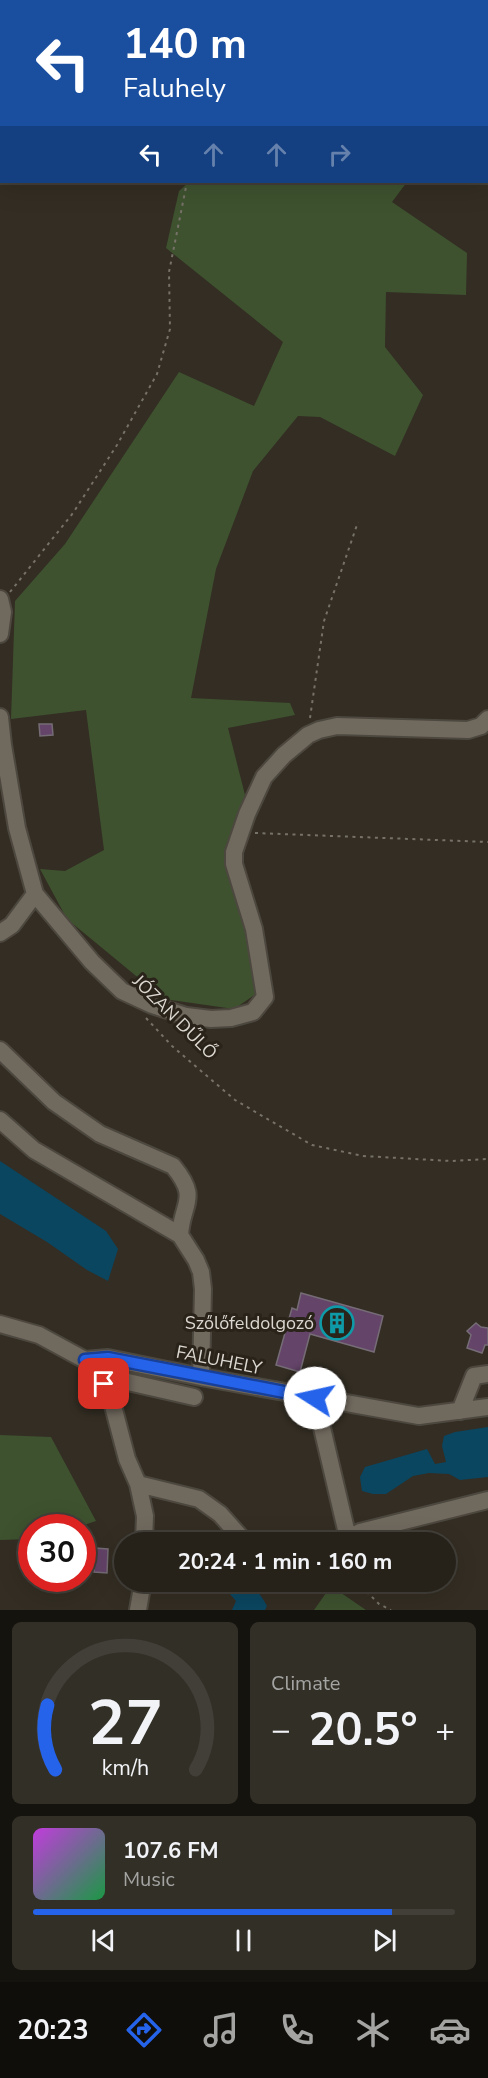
<!DOCTYPE html>
<html lang="en">
<head>
<meta charset="utf-8">
<style>
  :root { --surface:#26221a; --page:#322f27; --text:#f1f3f6; --muted:#a4a4a2; --line:#423f39; --accent:#2563eb }
  body { margin:0; font-family:"Nunito Sans",sans-serif; background:var(--page); color:var(--text); height:100vh; display:flex; flex-direction:column; font-size:22px; white-space:nowrap }
  * { box-sizing:border-box; margin:0 }
  p { font-size:20px; color:var(--muted) }
  .icon { flex:none; width:33px; height:33px; fill:none; stroke:currentColor; stroke-width:2; stroke-linecap:round; stroke-linejoin:round }
  .map { position:relative; height:1610px; overflow:hidden }
  .details { display:flex; flex-direction:column; gap:12px; padding:12px; background:#15130e; flex:1 }
  .details>* { flex:none }
  .hud { position:absolute; left:0px; top:0px; width:489px; height:183px; box-shadow:0 6px 24px #0002,0 0 0 2px var(--line); background:#1a4fa0; color:#fff; overflow:hidden }
  .speed { position:absolute; left:18px; top:1514px; display:flex; gap:12px; font-size:30px; font-weight:700; text-align:center }
  .speed>* { display:grid; place-content:center; width:78px; height:78px; border-radius:50%; background:var(--surface); box-shadow:0 6px 24px #0002,0 0 0 2px var(--line); line-height:1 }
  .speed .limit { border:9px solid #d22; background:#fff; color:#111 }
  .pin { position:absolute; display:grid; place-items:center; width:51px; height:51px; color:#fff; margin:-26px; border-radius:12px; box-shadow:0 3px 9px #0006 }
  .me { position:absolute; width:66px; margin:-33px; rotate:280deg; stroke-linejoin:round; filter:drop-shadow(0 0 4px #0008) }
  .turn { display:flex; align-items:center; gap:21px; height:126px; padding:0 24px; font-size:27px }
  .turn .icon { width:78px; height:78px; stroke-width:2.5 }
  .turn b { display:block; font-size:42px; line-height:51px }
  .lanes { display:flex; align-items:center; height:57px; padding:0 24px; background:#0003; justify-content:center; gap:30px; direction:ltr }
  .lanes .off { opacity:.35 }
  .big { font-size:45px; font-weight:700; line-height:1.1 }
  .details .tile { flex:1; display:flex; flex-direction:column; justify-content:center; gap:9px; min-width:0; padding:0 21px; border-radius:9px; background:var(--page) }
  .details .dial { align-items:center; gap:0 }
  .dial svg { height:156px; overflow:visible; fill:none; stroke:var(--line); stroke-width:7; stroke-linecap:round; text-anchor:middle }
  .dial text { fill:var(--text); stroke:none }
  .song { display:flex; align-items:center; gap:18px }
  .cover { width:72px; height:72px; border-radius:9px; background:linear-gradient(135deg,hsl(290 70% 55%),hsl(140 70% 35%)) }
  .played { height:6px; border-radius:3px; background:linear-gradient(90deg,var(--accent) 85%,var(--line) 85%) }
  .keys { display:flex; justify-content:space-around; direction:ltr }
  .heat { display:flex; justify-content:space-between; align-items:center; font-size:33px; direction:ltr }
  .details .tiles { flex:1; display:grid; gap:12px; grid-template-columns:1fr 1fr }
  .tile:last-child { grid-column:span 2 }
  .trip { position:absolute; left:114px; top:1532px; width:342px; height:60px; border-radius:30px; background:var(--surface); box-shadow:0 6px 24px #0002,0 0 0 2px var(--line); font-weight:700; line-height:60px; text-align:center }
  .menu { display:flex; height:96px; justify-content:space-around; align-items:center; background:#0f0e0a; color:var(--muted) }
  .menu .icon { width:42px; height:42px }
  .menu .on { color:var(--accent) }
  .menu b { font-size:27px; color:var(--text) }
  .map>svg:first-child { display:block }
</style>
</head>
<body>
<div class="map">
<svg width="488" height="1610" viewBox="0 0 488 1610">
  <rect width="100%" height="100%" fill="#332d23"/>
  <path fill="#3e522f" d="M350,0H488V92V2L349,1Z
    M189,182H407L392,202L467,253L466,295L386,292L385,347L423,395L395,456L320,417L298,416L253,471L216,569L191,698L290,703L295,715L228,728L245,795L226,849L251,946L256,994L234,1009L164,999L67,919L40,869L65,871L104,850L86,710L11,719L15,601L65,544L179,372L254,406L283,342L166,248L179,191Z
    M0,1435L51,1437L96,1521L78,1527H32L31,1539L0,1540Z
    M331,1586L366,1610H314Z"/>
  <path fill="#0b4660" d="M0,1161L106,1231L118,1249L108,1281L87,1270L47,1242L0,1214Z
    M488,1427V1477L460,1480L449,1474L429,1473L413,1476L386,1494H373L362,1491L360,1477L365,1467L427,1449L435,1464L446,1462L442,1446L444,1436L455,1432Z
    M234,1581C250,1580 260,1593 267,1606L265,1610H232L236,1601L230,1594V1585Z"/>
  <g fill="none" stroke-linecap="round" stroke-linejoin="round">
    <path stroke="#0b4660" stroke-width="4" d="M19,2L20,0
      M0,37L2,34"/>
  </g>
  <path fill="#644469" stroke="#756c76" stroke-width="1.5" d="M39,724H52L53,735L40,736Z
    M301,1293L383,1316L374,1352L310,1334L300,1372L276,1365L292,1308L297,1310Z
    M476,1323L481,1327L488,1328V1345H485L482,1353L467,1348L471,1335L467,1331Z
    M95,1548L108,1549L107,1573L94,1572Z"/>
  <g fill="none" stroke-linecap="round" stroke-linejoin="round">
    <defs>
      <path id="minor" d="M0,599L3,612L0,634
        M0,717L3,745L17,828L35,894L92,962L122,991L152,1005L186,1016L211,1019L231,1018L253,1012L265,997L254,929L234,864V852L247,814L264,777L284,755L308,735L319,730L337,726L468,730L481,726L488,719
        M0,933L12,925L35,894
        M0,1050L54,1102L100,1134L173,1166C200,1199 182,1202 180,1235
        M0,1120L34,1150L180,1235L196,1260L201,1272L203,1289L201,1377
        M0,1324L39,1335L85,1360L104,1384L112,1402L127,1459L138,1484L145,1516L144,1542
        M85,1360L108,1358L201,1377L419,1416L488,1407
        M89,1362L128,1382L194,1397
        M315,1398L348,1538
        M460,1411L474,1376L488,1374
        M138,1484L199,1499L220,1514L245,1542
        M341,1542L360,1532L488,1500
        M138,1610L143,1581"/>
    </defs>
    <use href="#minor" stroke="#4d483f" stroke-width="20"/>
    <path stroke="#777269" stroke-width="2" stroke-dasharray="3 4.5" stroke-linecap="butt" d="M67,2L68,0
      M278,2L279,0
      M0,125L2,122
      M10,592L73,513L117,445L157,374L170,329L169,272L187,182
      M310,718L324,621L358,522
      M255,833L488,842
      M146,1018L172,1046L235,1100L312,1145L363,1156L451,1161L488,1159
      M356,1581L379,1604L391,1610"/>
    <use href="#minor" stroke="#70695e" stroke-width="16"/>
  </g>
  <g fill="none" stroke-linecap="round" stroke-linejoin="round">
    <defs>
      <path id="route" d="M104,1384L85,1360L108,1358L315,1398"/>
    </defs>
    <use href="#route" stroke="#184099" stroke-width="15"/>
    <use href="#route" stroke="#2563eb" stroke-width="10"/>
  </g>
  <defs>
    <symbol id="building-ring" viewBox="-11 -11 22 22"><circle r="9.5" fill="#29231a" stroke="#0f9aa8" stroke-width="1.5"/><path d="M-4-6H4V6H1V3H-1V6H-4ZM-2.5-4.3h1.7v1.8h-1.7ZM.8-4.3h1.7v1.8H.8ZM-2.5-1h1.7V.8h-1.7ZM.8-1h1.7V.8H.8Z" fill="#0f9aa8"/></symbol>
  </defs>
  <g fill-rule="evenodd">
    <use href="#building-ring" x="318" y="1304" width="38" height="38"/>
  </g>
  <g text-anchor="middle" stroke-width="6" stroke-linejoin="round" paint-order="stroke">
    <g font-size="18" fill="#dcd8d1" stroke="#29231a">
      <text transform="translate(175 1017) rotate(45)" y="6">JÓZAN DŰLŐ</text>
      <text transform="translate(219 1360) rotate(11)" y="6">FALUHELY</text>
    </g>
    <g font-size="18" fill="#dcd8d1" stroke="#29231a" text-anchor="end">
      <text x="314" y="1329">Szőlőfeldolgozó</text>
    </g>
  </g>
</svg>
<div class="speed"><div class="limit">30</div></div>
<div class="pin" style="left:104px;top:1384px;background:#d93025"><svg class="icon" aria-label="arrive" viewBox="0 0 24 24"><path d="M6 21V4h12l-3 4 3 4H6"/></svg></div>
<svg class="me" style="left:315px;top:1398px" viewBox="-20 -20 40 40"><circle r="19" fill="#fff"/><path d="M0-13L10 11 0 6-10 11z" fill="#2563eb"/></svg>
<div class="trip">20:24 · 1 min · 160 m</div>
<div class="hud">
<div class="turn"><svg class="icon" aria-label="left" viewBox="0 0 24 24"><path d="M17 20v-9H6M10 6l-5 5 5 5"/></svg><div><b>140 m</b>Faluhely</div></div>
<div class="lanes"><svg class="icon" aria-label="left" viewBox="0 0 24 24"><path d="M17 20v-9H6M10 6l-5 5 5 5"/></svg><svg class="icon off" aria-label="ahead" viewBox="0 0 24 24"><path d="M12 20V5M6 11l6-6 6 6"/></svg><svg class="icon off" aria-label="ahead" viewBox="0 0 24 24"><path d="M12 20V5M6 11l6-6 6 6"/></svg><svg class="icon off" aria-label="right" viewBox="0 0 24 24"><path d="M7 20v-9h11M14 6l5 5-5 5"/></svg></div>
</div>
</div>
<section class="details">
<div class="tiles">
<div class="tile dial"><svg viewBox="0 0 100 80">
<path d="M14 69A42 42 0 1 1 86 69"/>
<path d="M14 69A42 42 0 0 1 10 36" stroke="#2563eb"/>
<text x="50" y="56" font-size="32" font-weight="700">27</text>
<text x="50" y="72" font-size="11">km/h</text>
</svg></div>
<div class="tile"><p>Climate</p>
<div class="heat"><a>−</a><b class="big">20.5°</b><a>+</a></div>
</div>
<div class="tile">
<div class="song"><i class="cover"></i><div><b>107.6 FM</b><p>Music</p></div></div>
<div class="played"></div>
<div class="keys"><svg class="icon" aria-label="previous" viewBox="0 0 24 24"><path d="M18 5L8 12l10 7zM5 5v14"/></svg><svg class="icon" aria-label="pause" viewBox="0 0 24 24"><path d="M8 5v14M16 5v14"/></svg><svg class="icon" aria-label="next" viewBox="0 0 24 24"><path d="M6 5l10 7-10 7zM19 5v14"/></svg></div>
</div>
</div>
</section>
<nav class="menu">
<b>20:23</b>
<svg class="icon on" aria-label="directions" viewBox="0 0 24 24"><path d="M12 3l9 9-9 9-9-9zM9 14v-3h6M13 9l2 2-2 2"/></svg>
<svg class="icon" aria-label="music" viewBox="0 0 24 24"><path d="M9 18V5l10-2v13"/><circle cx="6" cy="18" r="3"/><circle cx="16" cy="16" r="3"/></svg>
<svg class="icon" aria-label="phone" viewBox="0 0 24 24"><path d="M5 4h4l2 5-3 2q2 4 5 5l2-3 5 2v4C11 20 4 13 5 4z"/></svg>
<svg class="icon" aria-label="climate" viewBox="0 0 24 24"><path d="M12 3v18M4 7l16 10M4 17L20 7"/></svg>
<svg class="icon" aria-label="car" viewBox="0 0 24 24"><path d="M5 17H2v-5l4-1 3-4h7l3 4 3 1v5h-3M9 17h6M6 11h13"/><circle cx="7" cy="17" r="2"/><circle cx="17" cy="17" r="2"/></svg>
</nav>
</body>
</html>
